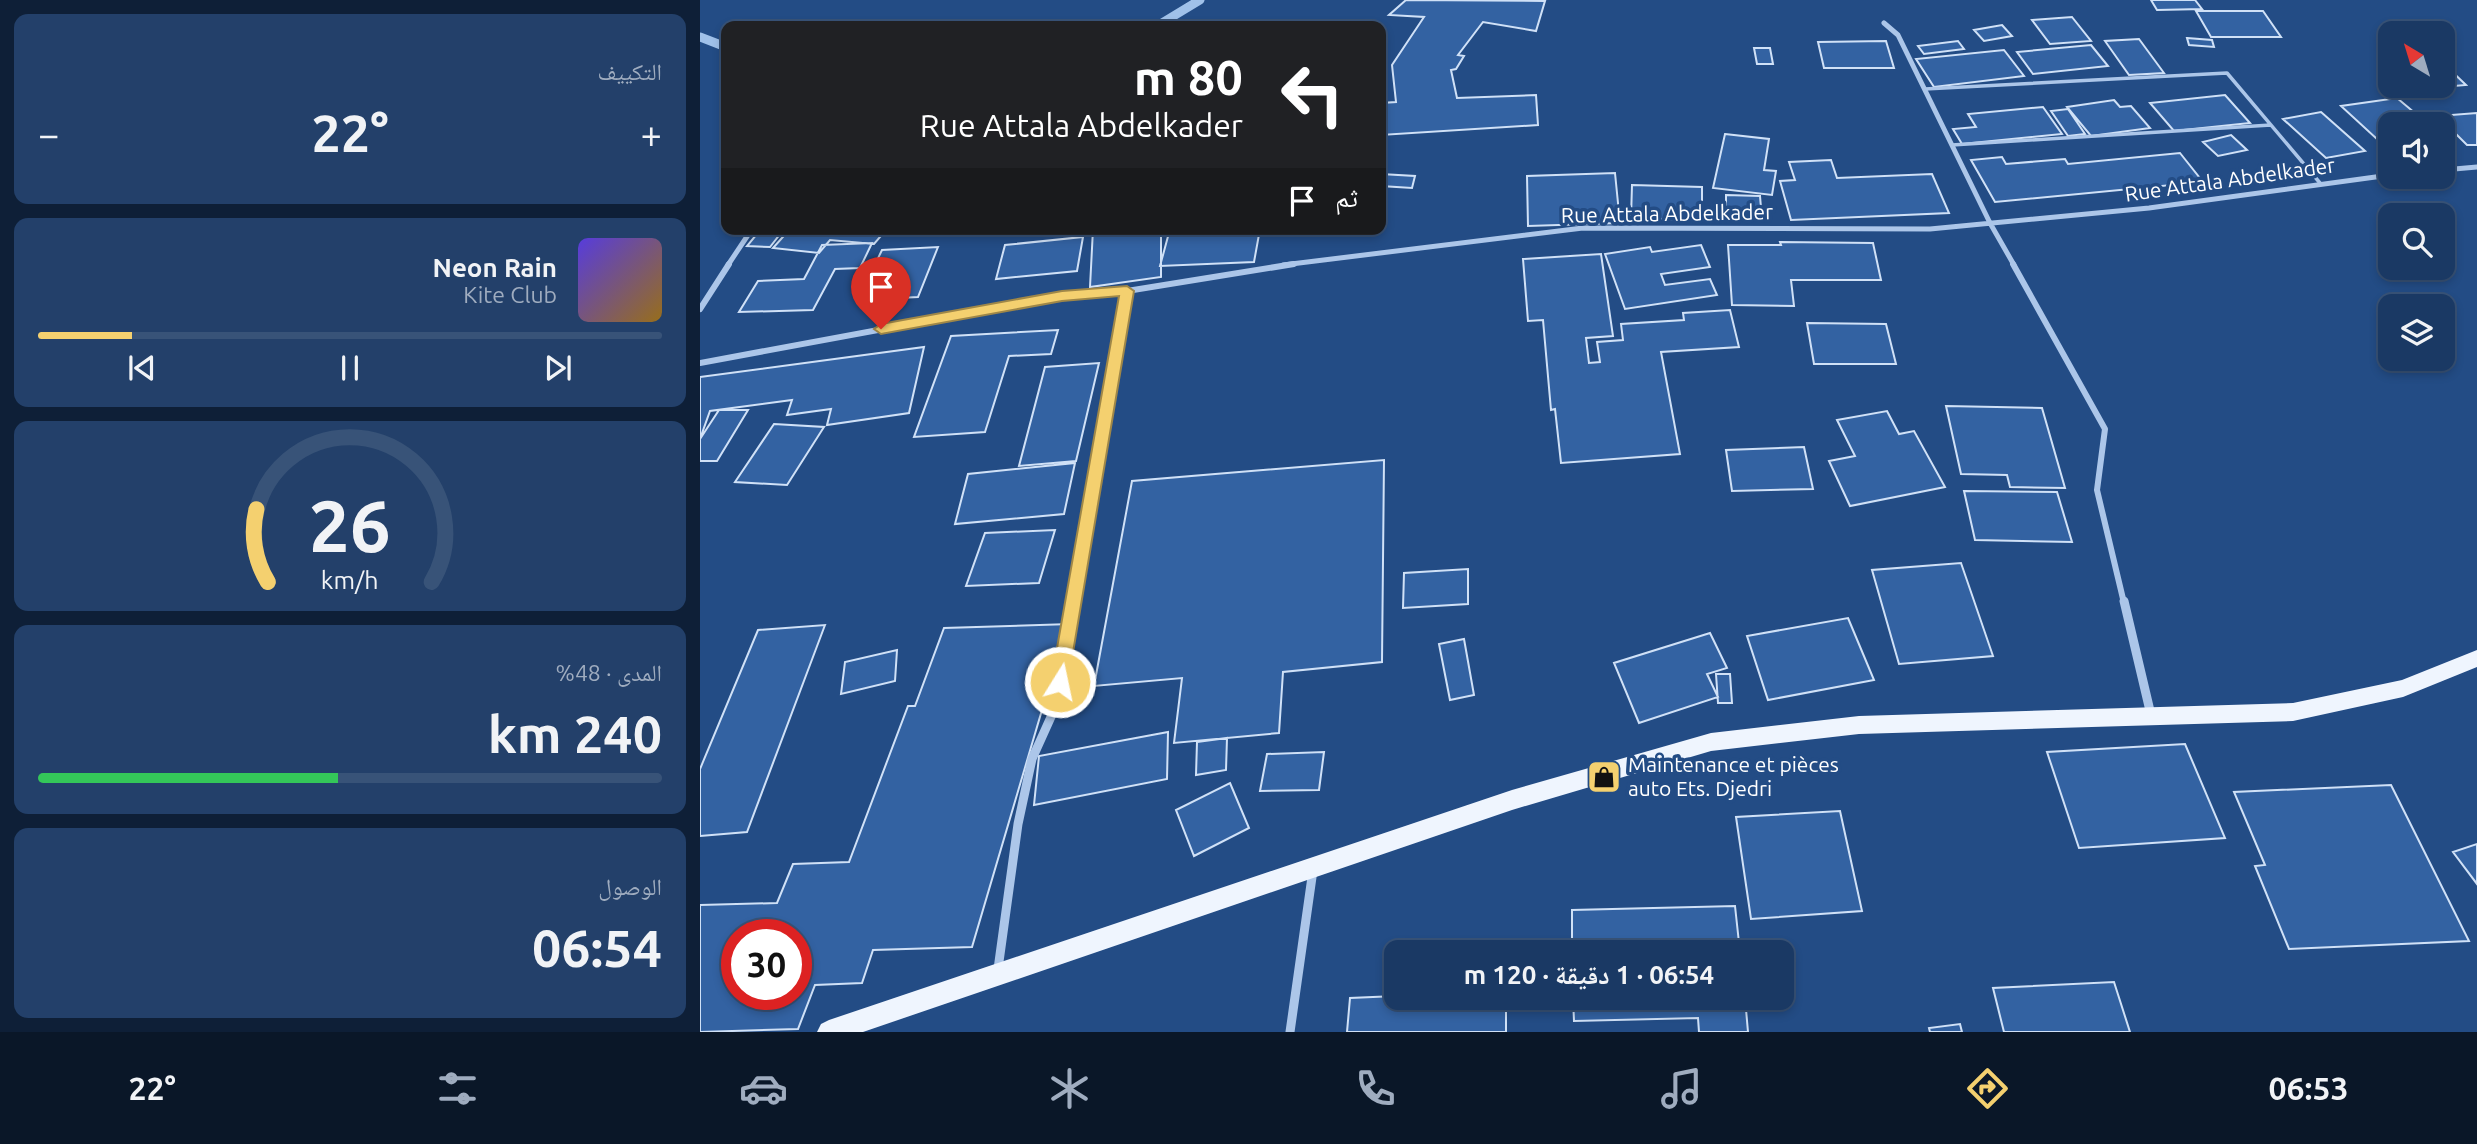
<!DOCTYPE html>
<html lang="ar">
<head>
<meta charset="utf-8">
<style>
  :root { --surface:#1a3964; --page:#23406a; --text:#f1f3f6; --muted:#9facbf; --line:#385378; --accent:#f4d06f }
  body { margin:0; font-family:Ubuntu,"Noto Naskh Arabic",sans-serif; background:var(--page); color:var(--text); direction:rtl; height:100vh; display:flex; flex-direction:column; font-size:26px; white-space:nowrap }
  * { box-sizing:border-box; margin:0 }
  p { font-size:23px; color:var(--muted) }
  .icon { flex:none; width:38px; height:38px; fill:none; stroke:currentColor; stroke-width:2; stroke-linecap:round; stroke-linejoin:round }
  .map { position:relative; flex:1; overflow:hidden; direction:ltr }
  .sheet { display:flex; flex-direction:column; gap:14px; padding:14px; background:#0e1f37; width:700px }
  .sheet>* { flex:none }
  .banner { position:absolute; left:21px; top:21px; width:665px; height:214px; border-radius:14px; box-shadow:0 4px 10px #0003,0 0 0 2px var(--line); direction:rtl; background:#202124; color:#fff; overflow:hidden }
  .needle { width:46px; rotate:322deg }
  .buttons { position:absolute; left:1678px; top:21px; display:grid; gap:14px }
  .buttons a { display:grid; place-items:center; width:77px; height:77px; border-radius:14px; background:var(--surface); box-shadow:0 4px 10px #0003,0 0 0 2px var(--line); font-size:35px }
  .speed { position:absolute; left:21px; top:919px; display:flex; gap:14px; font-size:35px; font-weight:700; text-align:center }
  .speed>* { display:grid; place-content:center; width:91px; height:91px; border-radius:50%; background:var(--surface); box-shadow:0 4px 10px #0003,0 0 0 2px var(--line); line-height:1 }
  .speed .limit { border:10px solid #d22; background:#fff; color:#111 }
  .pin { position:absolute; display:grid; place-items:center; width:60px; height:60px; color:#fff; margin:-72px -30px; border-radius:50% 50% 50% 0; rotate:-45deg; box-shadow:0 0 7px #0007 }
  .pin .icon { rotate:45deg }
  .me { position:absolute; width:77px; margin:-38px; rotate:10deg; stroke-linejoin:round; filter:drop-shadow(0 0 5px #0008) }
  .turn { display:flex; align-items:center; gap:24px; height:147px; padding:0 28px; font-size:32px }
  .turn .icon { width:91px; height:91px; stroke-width:2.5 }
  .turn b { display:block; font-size:49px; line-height:60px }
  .then { display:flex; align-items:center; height:66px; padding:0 28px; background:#0003; gap:14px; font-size:26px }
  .big { font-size:52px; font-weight:700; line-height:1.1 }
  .sheet .card { flex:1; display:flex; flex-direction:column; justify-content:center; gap:10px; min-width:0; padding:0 24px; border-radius:14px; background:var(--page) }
  .sheet .dial { align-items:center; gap:0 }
  .dial svg { height:182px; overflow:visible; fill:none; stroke:var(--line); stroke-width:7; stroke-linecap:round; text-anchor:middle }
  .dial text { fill:var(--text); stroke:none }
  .song { display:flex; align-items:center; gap:21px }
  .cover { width:84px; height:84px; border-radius:10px; background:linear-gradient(135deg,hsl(250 70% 55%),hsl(40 70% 35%)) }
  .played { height:7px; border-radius:4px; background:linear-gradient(90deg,var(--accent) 15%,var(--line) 15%) }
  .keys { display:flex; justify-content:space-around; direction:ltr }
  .heat { display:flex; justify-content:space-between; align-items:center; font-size:38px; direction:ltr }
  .charge { height:10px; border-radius:5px; background:linear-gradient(90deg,#34c759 48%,var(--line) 0) }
  .trip { position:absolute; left:684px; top:940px; width:410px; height:70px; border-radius:14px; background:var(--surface); box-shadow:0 4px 10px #0003,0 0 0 2px var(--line); font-weight:700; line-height:70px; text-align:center; direction:rtl }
  .dock { display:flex; height:112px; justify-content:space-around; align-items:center; background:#0a1728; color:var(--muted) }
  .dock .icon { width:49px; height:49px }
  .dock .current { color:var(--accent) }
  .dock b { font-size:32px; color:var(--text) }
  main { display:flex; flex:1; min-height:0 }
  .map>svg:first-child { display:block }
</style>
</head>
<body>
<main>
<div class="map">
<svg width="1777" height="1032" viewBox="0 0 1777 1032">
  <rect width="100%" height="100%" fill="#234c85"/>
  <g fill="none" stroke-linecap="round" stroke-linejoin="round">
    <path stroke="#a0c1e9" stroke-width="9" d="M457,26L500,0
      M0,37L26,47"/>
  </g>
  <path fill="#3362a2" stroke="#d0e1f7" stroke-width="2" fill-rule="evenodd" d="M706,0L845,1L836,31L783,22L758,55L764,56L756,69L751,70L757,98L836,95L838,125L681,135V103L696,102L692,65L724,17L689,15Z
    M1451,0H1495L1502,9L1457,10Z
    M1496,11H1563L1581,37H1511Z
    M1372,17L1391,41L1350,44L1332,20Z
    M1302,25L1312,36L1284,41L1274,30Z
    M1487,38L1512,40L1514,47L1489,45Z
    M1439,39L1464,73L1429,75L1405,41Z
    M1186,41L1194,68H1124L1118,42Z
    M1258,41L1264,49L1224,54L1218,46Z
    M1391,45L1408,66L1333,74L1317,52Z
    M1054,48H1070L1073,64H1057Z
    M1304,50L1324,76L1234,87L1216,59Z
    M1743,63L1766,85L1718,89L1715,86H1743Z
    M1525,95L1550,123L1474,131L1450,103Z
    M1697,98L1728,124H1690V151L1641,106Z
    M1414,100L1420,107L1431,106L1450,128L1391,136L1367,107Z
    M1343,107L1362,134L1262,144L1253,129L1276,127L1268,114Z
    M1368,109L1385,134L1368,136L1351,111Z
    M1621,112L1665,151L1626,158L1583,119Z
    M1777,113V145H1767L1738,116Z
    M1025,134L1069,139L1064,170L1076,171L1072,195L1013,188Z
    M1531,135L1547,150L1518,156L1503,142Z
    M1480,153L1503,182L1295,202L1271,160L1302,157L1306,164L1365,159L1368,164Z
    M1131,160L1137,178L1232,174L1249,213L1091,220L1080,181L1095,180L1089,162Z
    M915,173L920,223L828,226L827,176Z
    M681,174L715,176L712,188L681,186Z
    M932,185L1002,187V220L931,218Z
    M1026,195L1060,196L1062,220L1026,219Z
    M61,229H84L70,247L47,246Z
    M90,229H187L174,244L130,240L119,253L73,248Z
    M385,229H461V277L390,287L393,229Z
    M470,229H560L554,262L460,266Z
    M383,237L377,271L296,279L305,245Z
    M1080,242L1173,243L1181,280H1091L1094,306L1032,305L1028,245H1081Z
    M172,243L160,268L135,269L113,310L39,312L58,281L104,279L122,245Z
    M1001,245L1010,267L961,274L965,285L1010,279L1017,295L925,309L905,254L950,247L952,252Z
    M238,247L218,297L158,300L182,250Z
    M901,254L913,336L886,338L889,363L900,362L897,342L923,340L921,324L984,320L983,313L1030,310L1039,347L961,352L980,454L861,463L855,409L851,410L843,320L828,321L823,259Z
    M1107,323L1186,324L1196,364H1114Z
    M358,330L351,354L309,356L285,432L214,437L251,336Z
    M224,347L209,413L127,425L131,409L87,415L92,400L10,411L0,439V377Z
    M399,363L376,461L319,466L345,367Z
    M1246,406L1342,408L1365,488L1310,487L1307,475L1261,474Z
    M19,410H48L17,461H0V439Z
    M1187,411L1199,434L1214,431L1245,487L1150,506L1129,461L1155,456L1137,420Z
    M74,424L124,427L87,485L35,482Z
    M1104,447L1113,489L1032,491L1026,450Z
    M684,460L682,662L583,672L579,733L474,743L482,678L394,686L432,481Z
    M375,463L364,514L255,524L268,474Z
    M1264,491L1357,492L1372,542L1275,540Z
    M355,530L339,583L266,586L285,533Z
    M1261,563L1293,656L1199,664L1172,570Z
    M768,569V604L703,608L704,573Z
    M1148,618L1174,680L1068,700L1047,636Z
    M370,624L345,710H342L272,947L173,950L162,983L115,985L98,1029L0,1032V905L77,903L93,864L149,862L208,706H215L244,628ZM37,934H96V994H37Z
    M125,625L47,832L0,836V769L58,630Z
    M1010,633L1027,668L1007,674L1018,697L939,723L914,663Z
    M764,639L774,695L750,700L739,644Z
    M197,650L195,681L141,694L145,662Z
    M1016,674H1030L1032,703H1018Z
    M468,732L467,779L334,805L339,756Z
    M527,738L526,770L496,775L497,742Z
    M1485,744L1525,838L1379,848L1347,752Z
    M624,752L619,790L560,791L567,754Z
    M530,783L549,828L494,856L476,810Z
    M1691,785L1769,941L1589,949L1555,866L1565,865L1534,792Z
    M1140,811L1162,911L1051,919L1036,817Z
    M1777,844V884L1753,852Z
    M1035,906L1040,952H872V910Z
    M1414,982L1430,1032H1304L1293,988Z
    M696,996L806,998V1032H647L650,998Z
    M873,998H1045L1048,1032H999L998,1018L874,1021Z
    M1260,1024L1262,1032H1230L1229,1028Z"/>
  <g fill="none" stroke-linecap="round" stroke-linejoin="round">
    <path stroke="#acc6e9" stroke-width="3.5" d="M1225,89L1527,73L1620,183
      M1252,145L1571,125"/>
    <path stroke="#acc6e9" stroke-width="5" d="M1184,23L1198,35L1290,223L1314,265
      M1743,170L1777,167
      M28,265L52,229
      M583,265L883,228L1230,229L1449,208L1690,175"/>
    <path stroke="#acc6e9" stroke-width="6" d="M1313,264L1405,429L1397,490L1424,603
      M0,309L29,264
      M0,363L362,296L427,291L594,264
      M373,603L427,291"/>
    <path stroke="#acc6e9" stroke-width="9" d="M1424,601L1451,715
      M298,969L318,824L332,759L355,708L373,601
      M590,1032L613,870"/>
    <path fill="#eff5fe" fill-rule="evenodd" d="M1777,650V667L1703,697L1593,721L1159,734L1011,751L812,810L163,1032H117L121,1024L129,1020L812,790L1011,733L1159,716L1593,703L1702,680Z"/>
  </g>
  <path fill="#f4d06f" stroke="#9f8748" stroke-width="2" d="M427,286L434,291L368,682L366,688L360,690L353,688L351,682L419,296L362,301L181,334L174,329L181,324L362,291Z"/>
  <defs>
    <symbol id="shop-square" viewBox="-11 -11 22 22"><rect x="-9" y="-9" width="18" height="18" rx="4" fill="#f4d06f" stroke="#234c85"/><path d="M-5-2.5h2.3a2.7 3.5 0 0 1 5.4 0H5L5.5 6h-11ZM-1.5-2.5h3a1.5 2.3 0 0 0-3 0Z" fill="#111"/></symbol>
  </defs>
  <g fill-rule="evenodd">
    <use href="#shop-square" x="885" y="758" width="38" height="38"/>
  </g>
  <g text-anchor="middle" stroke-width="7" stroke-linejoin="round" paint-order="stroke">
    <g font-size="21" fill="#fff" stroke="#234c85">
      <text transform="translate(1530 180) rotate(-8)" y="7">Rue Attala Abdelkader</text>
      <text transform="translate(967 214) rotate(-1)" y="7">Rue Attala Abdelkader</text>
    </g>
    <g font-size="21" fill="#fff" stroke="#234c85" text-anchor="start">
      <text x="928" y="772">Maintenance et pièces<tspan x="928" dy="24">auto Ets. Djedri</tspan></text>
    </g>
  </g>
</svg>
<div class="buttons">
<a><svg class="needle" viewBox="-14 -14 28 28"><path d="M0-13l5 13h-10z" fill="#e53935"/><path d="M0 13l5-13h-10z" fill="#9facbf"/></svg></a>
<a><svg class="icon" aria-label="sound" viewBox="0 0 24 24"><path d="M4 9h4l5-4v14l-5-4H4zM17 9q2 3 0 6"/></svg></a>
<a><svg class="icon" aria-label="search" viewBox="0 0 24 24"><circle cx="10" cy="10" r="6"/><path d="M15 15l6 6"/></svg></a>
<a><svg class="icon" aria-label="layers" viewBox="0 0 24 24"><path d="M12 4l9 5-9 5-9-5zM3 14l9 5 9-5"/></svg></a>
</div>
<div class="speed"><div class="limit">30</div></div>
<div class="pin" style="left:181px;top:329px;background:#d93025"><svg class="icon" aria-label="arrive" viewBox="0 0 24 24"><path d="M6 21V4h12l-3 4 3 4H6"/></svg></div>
<svg class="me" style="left:360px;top:682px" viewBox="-20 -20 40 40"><circle r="17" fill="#f4d06f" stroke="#fff" stroke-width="3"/><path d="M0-11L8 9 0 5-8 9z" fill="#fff"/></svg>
<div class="trip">06:54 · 1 دقيقة · 120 m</div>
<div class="banner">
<div class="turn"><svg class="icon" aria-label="left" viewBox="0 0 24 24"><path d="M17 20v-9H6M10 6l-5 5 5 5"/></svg><div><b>80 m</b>Rue Attala Abdelkader</div></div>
<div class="then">ثم<svg class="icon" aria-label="arrive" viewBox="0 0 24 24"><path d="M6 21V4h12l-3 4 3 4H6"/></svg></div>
</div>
</div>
<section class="sheet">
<div class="card"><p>التكييف</p>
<div class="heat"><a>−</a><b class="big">22°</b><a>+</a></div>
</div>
<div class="card">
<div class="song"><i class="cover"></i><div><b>Neon Rain</b><p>Kite Club</p></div></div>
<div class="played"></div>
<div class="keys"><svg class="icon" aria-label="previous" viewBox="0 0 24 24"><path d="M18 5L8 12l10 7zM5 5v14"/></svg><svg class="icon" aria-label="pause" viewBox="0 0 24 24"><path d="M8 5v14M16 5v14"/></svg><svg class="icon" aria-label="next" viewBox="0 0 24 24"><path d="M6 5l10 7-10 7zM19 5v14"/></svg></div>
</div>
<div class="card dial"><svg viewBox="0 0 100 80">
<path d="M14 69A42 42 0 1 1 86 69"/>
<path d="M14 69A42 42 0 0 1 9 37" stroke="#f4d06f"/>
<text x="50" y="56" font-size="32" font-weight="700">26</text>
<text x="50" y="72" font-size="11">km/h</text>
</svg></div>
<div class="card"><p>المدى · 48%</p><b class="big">240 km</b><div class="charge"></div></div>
<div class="card"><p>الوصول</p><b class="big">06:54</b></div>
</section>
</main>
<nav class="dock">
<b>06:53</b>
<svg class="icon current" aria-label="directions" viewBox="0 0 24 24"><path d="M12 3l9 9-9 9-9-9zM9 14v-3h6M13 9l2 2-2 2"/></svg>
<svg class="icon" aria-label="music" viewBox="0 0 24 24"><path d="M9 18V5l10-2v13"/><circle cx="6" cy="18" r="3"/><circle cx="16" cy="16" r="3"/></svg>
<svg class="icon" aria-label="phone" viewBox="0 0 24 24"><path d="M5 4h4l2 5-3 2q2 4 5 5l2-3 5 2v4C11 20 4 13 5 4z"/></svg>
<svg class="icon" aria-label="climate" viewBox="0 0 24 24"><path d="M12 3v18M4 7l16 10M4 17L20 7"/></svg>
<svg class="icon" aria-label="car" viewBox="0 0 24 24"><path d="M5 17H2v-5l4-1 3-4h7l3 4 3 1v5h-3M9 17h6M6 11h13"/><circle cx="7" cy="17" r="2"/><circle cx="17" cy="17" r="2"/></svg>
<svg class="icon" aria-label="filters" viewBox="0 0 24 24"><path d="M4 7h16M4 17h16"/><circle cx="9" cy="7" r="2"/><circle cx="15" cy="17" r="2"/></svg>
<b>22°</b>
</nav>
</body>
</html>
